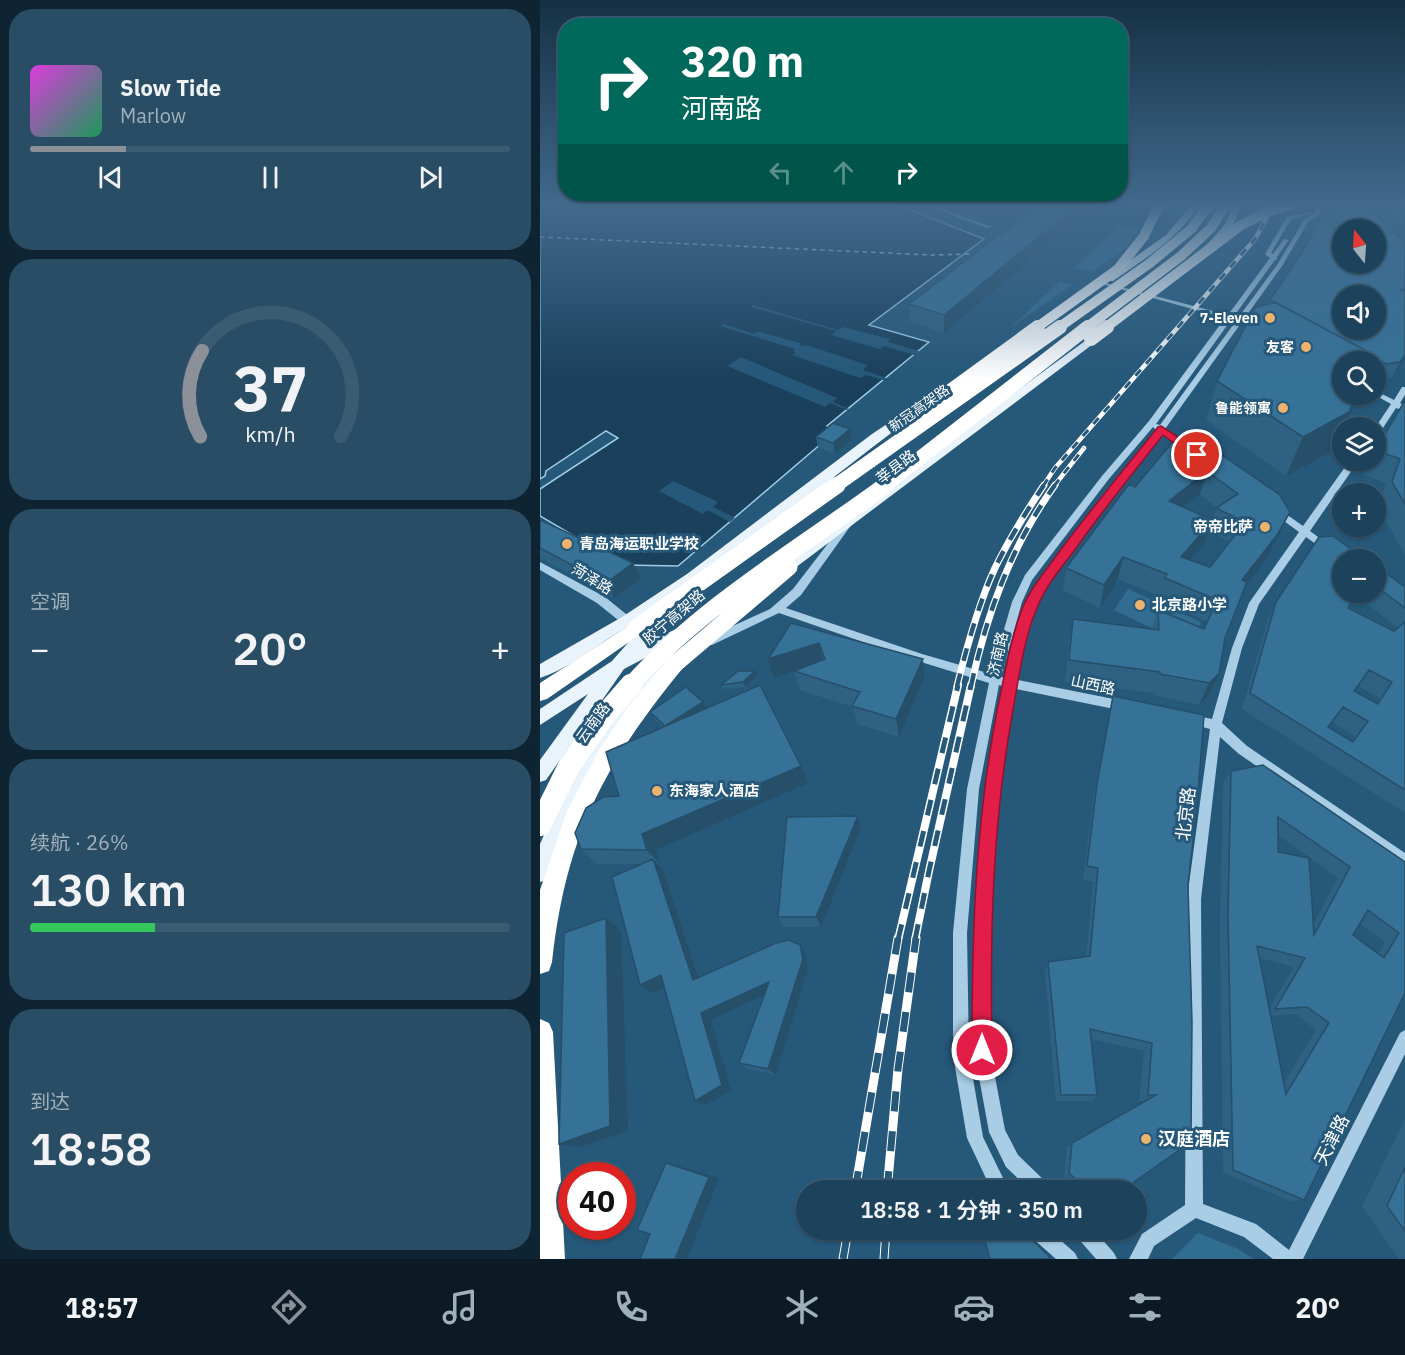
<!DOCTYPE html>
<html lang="zh">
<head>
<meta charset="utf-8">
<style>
  :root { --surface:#1c425c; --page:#294d65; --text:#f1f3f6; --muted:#a0b0bb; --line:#3a5b72; --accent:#8c9099 }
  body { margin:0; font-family:"IBM Plex Sans","Noto Sans SC",sans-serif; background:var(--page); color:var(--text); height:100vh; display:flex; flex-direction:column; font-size:22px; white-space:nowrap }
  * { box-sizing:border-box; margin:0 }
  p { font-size:20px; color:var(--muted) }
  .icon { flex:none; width:33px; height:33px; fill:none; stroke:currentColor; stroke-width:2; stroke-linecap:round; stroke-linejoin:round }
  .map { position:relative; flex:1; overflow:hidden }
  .details { display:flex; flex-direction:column; gap:9px; padding:9px; background:#0f2433; width:540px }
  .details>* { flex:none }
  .guide { position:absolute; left:18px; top:18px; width:570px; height:183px; border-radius:24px; box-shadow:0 2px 4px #0004,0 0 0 2px var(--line); background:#00695c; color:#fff; overflow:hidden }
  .needle { width:39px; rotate:343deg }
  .tools { position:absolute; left:792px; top:219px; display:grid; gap:12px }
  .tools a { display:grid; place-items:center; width:54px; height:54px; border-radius:50%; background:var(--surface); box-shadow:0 2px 4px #0004,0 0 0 2px var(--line); font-size:30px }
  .speed { position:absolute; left:18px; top:1162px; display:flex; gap:12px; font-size:30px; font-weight:700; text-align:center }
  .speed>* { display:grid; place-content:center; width:78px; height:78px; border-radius:50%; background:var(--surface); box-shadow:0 2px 4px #0004,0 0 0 2px var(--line); line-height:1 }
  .speed .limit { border:9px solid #d22; background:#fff; color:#111 }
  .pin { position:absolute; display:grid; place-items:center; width:51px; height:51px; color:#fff; margin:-26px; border:3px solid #fff; border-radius:50%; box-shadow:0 2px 6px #0007 }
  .me { position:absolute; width:66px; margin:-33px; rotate:0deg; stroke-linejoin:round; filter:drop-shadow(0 0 4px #0008) }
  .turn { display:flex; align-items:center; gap:21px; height:126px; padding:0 24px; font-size:27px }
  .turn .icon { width:78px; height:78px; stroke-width:2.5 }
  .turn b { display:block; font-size:42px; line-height:51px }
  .lanes { display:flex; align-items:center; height:57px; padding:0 24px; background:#0003; justify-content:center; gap:30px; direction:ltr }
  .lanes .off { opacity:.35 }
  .big { font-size:45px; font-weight:600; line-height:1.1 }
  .details .widget { flex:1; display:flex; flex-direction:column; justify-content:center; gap:9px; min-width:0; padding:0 21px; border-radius:24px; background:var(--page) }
  .details .dial { align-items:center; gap:0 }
  .dial svg { height:156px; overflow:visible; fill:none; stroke:var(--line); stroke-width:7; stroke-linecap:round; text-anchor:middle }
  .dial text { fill:var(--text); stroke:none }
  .song { display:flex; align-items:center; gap:18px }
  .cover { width:72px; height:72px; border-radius:9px; background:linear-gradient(135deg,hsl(300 70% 55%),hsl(150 70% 35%)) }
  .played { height:6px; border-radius:3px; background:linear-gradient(90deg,var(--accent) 20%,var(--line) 20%) }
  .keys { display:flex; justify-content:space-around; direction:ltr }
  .heat { display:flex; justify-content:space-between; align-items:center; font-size:33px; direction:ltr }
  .charge { height:9px; border-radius:4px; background:linear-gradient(90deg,#34c759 26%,var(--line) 0) }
  .trip { position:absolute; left:256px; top:1180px; width:351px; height:60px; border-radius:30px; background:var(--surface); box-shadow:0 2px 4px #0004,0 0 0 2px var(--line); font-weight:600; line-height:60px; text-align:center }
  .tab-bar { display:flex; height:96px; justify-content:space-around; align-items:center; background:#0b1a25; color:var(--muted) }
  .tab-bar .icon { width:42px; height:42px }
  .tab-bar .selected { color:var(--accent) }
  .tab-bar b { font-size:27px; color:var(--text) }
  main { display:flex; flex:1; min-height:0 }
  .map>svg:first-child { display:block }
</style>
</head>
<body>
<main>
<section class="details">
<div class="widget">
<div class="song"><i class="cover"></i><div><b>Slow Tide</b><p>Marlow</p></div></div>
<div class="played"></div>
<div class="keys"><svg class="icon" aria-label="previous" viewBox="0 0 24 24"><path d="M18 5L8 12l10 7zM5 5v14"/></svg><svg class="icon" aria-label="pause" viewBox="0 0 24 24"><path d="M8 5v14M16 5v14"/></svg><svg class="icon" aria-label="next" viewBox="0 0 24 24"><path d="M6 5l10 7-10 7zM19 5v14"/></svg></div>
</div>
<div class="widget dial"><svg viewBox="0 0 100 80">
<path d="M14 69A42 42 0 1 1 86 69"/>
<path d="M14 69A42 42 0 0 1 15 25" stroke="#8c9099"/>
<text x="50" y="56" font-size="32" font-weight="700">37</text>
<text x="50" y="72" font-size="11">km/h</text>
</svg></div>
<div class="widget"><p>空调</p>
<div class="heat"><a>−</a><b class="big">20°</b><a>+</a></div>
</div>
<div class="widget"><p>续航 · 26%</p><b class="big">130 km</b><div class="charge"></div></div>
<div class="widget"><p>到达</p><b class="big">18:58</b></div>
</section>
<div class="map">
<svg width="865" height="1259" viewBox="0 0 865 1259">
  <rect width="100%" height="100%" fill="#26587a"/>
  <path fill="#316c91" d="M603,203H651L643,220L596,210Z
    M580,225L599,229L585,249L552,272L535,268Z
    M520,281L532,285L469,329Z
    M588,589L661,622L649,646L574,610Z
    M658,1233L698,1249L714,1259H632Z"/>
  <path fill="#1a405b" stroke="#9ecae4" stroke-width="1.5" d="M0,203H353L444,239L329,325L389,342L287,426L296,431L138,566L83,565L0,516V489L78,438L66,431L6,471L5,476L0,479Z"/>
  <path fill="#26587a" d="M214,305L298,330L303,327L350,339L348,342L382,352L377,356L344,346L340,349L291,335L296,331L211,307Z
    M184,324L214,334L217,331L260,343L259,345L263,346L266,345L328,365L323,370L349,379L346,381L326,375L320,378L252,355L256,352L253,351L255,349L180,326Z
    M201,357L297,398L293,402L309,409L307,410L290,403L285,407L187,366Z
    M133,481L178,502L173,507L195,518L190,522L168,510L163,514L119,491Z"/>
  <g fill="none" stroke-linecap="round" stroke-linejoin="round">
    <path stroke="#b4d7ec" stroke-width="1.5" stroke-dasharray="4.5 4" stroke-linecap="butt" d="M0,237L391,255L434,254"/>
    <path fill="#a9cde4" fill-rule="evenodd" d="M379,203H386L452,227L447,228Z
      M777,203H783L780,214L768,222L742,266L625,429L648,444V448H642L622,434L571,496L506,587L494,609L487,631L478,680L584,701L588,703L590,706L588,709L584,711L476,689L459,774L452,854L448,934L450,1050L465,1130L478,1155L509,1185L512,1191H491L466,1167L449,1132L434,1050V934L438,854L447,774L465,687L459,685L439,789L427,933L429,1055L443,1137L463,1178L472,1191H452L427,1138L413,1055V933L427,789L449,683L381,662L239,613L172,645H164L163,642L164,639L230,609L253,589L303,524H309L311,526L309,528L261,595L246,608L382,654L451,674L472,602L485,575L562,476L609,421L685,318L562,284V282L688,315L730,258L725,254L747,217L772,212V214L751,219L731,253L733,254L744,239L749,240L737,257V259L735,260L694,316L698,318L737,265L764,220L774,213ZM691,320L696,321L620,425L616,424ZM613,427L616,430L565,492L498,582L484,609L477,631L467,678L461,677L482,602L492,580L568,480Z
      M828,203H835L819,212L814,211Z
      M862,387H865V395L860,403L865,406V411L856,408L839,434H836L835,428L851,404L833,394H836V391L854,400Z
      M810,460H819L770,531L809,560H802V563L801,562L766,537L719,604L702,648L682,723L707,746L865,853V867L699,754L680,737L661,899L663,1204L716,1224L749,1250L860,1033L865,1030V1054L763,1259H733L704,1237L656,1218L614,1246L608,1259H589L602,1234L645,1205L647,899L670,729L648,723L646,720L648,717L652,715L672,719L692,648L709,603L759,532L733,513L731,511L733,509H739L763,526Z
      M0,562L65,597L91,618L92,621L91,624H83L57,603L0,570Z
      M487,1230H509L535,1253L538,1259H516L490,1236Z
      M533,1230H554L574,1253L577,1259H556L536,1236Z"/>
    <path fill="#e9f3fc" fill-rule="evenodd" d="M653,203H661C639,238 606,258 573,281H567V277L626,235Z
      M694,203H702L694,224L670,252H664V248L686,223Z
      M560,330L569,332L243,577H233L231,573L233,569Z
      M400,389L404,390V394C292,474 189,567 71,637C49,651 25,670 0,678V664L82,617L147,574L332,434Z
      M121,609L126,611L128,615L105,644L138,628L143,630L146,634L143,638L84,669L6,780L0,782V760L48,694L0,725V709L72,661L116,611Z
      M126,657L132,659L134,663L132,667C90,712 54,759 30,815C21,836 16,858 7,880L0,882V844L28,781L60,729L78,705L120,659Z"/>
    <path fill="#fff" fill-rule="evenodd" d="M96,621L102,623L105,628L102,633L7,699L0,701V683Z
      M135,656L142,659L144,664L142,669C63,766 26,836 12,962L9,971L0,974V890L27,811L59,750L88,707L128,659Z
      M0,1019L9,1023L13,1032L25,1259H0Z"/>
    <defs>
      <path id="rail-far3" d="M503,486L515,468L715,239L735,203
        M514,486L544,448"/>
      <path id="rail-far2" d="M417,686C426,650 439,602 455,568C469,539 486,512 504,485
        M431,686C447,613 471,546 515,485"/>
      <path id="rail-far1" d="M358,940L418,685
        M375,940L389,871L431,685"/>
      <path id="rail" d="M315,1191L358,938
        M347,1191L358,1069L376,938
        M303,1259L308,1230
        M344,1259L346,1230"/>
    </defs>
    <use href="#rail-far3" stroke="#fff" stroke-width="4.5"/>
    <use href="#rail-far2" stroke="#fff" stroke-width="7"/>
    <use href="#rail-far1" stroke="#fff" stroke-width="8"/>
    <use href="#rail" stroke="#fff" stroke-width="9"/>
    <use href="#rail-far3" stroke="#26587a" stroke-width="3" stroke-dasharray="8" stroke-linecap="butt"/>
    <use href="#rail-far2" stroke="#26587a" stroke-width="4.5" stroke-dasharray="13" stroke-linecap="butt"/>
    <use href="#rail-far1" stroke="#26587a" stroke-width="5" stroke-dasharray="16" stroke-linecap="butt"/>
    <use href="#rail" stroke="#26587a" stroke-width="7" stroke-dasharray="20" stroke-linecap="butt"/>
    <path stroke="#fff" stroke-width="10" d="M496,328L578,269L604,236L620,203
      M518,328L610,263L651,229L670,203
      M546,328L641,256L671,228L687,203
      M565,328L701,225L727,212L755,203"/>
    <path stroke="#fff" stroke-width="14" d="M551,339L567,327
      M391,405L498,327
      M295,486L520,327
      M344,486L548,327"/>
    <path stroke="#fff" stroke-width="17" d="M96,628L297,485
      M135,664L249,567
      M90,686C162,605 259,549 346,485"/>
    <path stroke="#fff" stroke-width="22" d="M0,825L29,766L64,716L91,685"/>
  </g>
  <path fill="#2e6182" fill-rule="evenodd" d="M501,203H584L578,209L556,204L404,333L370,322L369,304Z
    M791,203H823L829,209L832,203H865V359L852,378L839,379L836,377V362L802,394H820L791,452L746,476L666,420L677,381L729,304L730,300L786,221ZM802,230H836V262H802Z
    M865,400V555L838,507L846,483L822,474L829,460H836V449Z
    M650,433L739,534L727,558L706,585L685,638L679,674L669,695L659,705L613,695V693L525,682L529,641L533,619L612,629L618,610L664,629L668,622L618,600L619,596L578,579L560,608L523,590L526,568L595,487ZM660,494L677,508L672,520L644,507ZM669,531L690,542L670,567L650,560L665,543Z
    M276,437L311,439L295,454L278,447Z
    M0,520L101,578L74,598L0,558Z
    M836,566L865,587V813L702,709L728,619L736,602L802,592H836ZM817,596L858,628L854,631L809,608ZM818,686L840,698L837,703L814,691ZM792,722L816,736L812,741L788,727Z
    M251,623L384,678L359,737L317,724L313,707L260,690L254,672L234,678Z
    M215,671L217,675L206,687L183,689L181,685Z
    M573,696L648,885L652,1022L581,1191H541L524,1176L527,1147L606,1101H599L604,1051L551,1039L557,1095L552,1101H516L505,973L508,962L546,957L553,882L543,880L553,800L569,714Z
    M167,708L261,766L268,783L116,850L121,865H117L123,870L159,978L260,945L265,954L268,968L236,1075L208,1069L199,1063L224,996L171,1020L191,1090L166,1105L155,1101L124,987L112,993L100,985L101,864H57L41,849L79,796L123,727L116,721L110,712Z
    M691,771L865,862V993L764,1200L750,1201L683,1172L680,925L683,783ZM738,835L798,878L773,925L738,852ZM820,924L845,942L838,954L813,935ZM719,958L754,967L729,1009ZM756,1014L776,1030L744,1083L730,1016Z
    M318,816L321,828L281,927H244L238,917Z
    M865,1119V1259H859L822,1206Z"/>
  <path fill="#264f6a" d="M540,203H556V204L404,333V315Z
    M579,203H584L578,209Z
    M791,203H811L788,211Z
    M865,355V359L852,378L860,362Z
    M818,394H820L791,452L746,476L763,437Z
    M310,429L311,439L295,454L293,443Z
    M667,471L660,494L623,523L629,501Z
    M750,512L727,558L693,603L702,580Z
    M673,520L665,543L634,579L641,557Z
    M583,557L578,579L560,608L564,585Z
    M93,563L101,578L74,598L66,583Z
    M279,643L284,662L234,678L228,659Z
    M383,659L384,678L359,737L356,719Z
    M215,671L217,675L206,687L203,682Z
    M679,674L669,695L659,705L669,683Z
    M163,702L168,712L126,727Z
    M261,766L268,783L116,850L121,865L107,850L102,834Z
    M318,816L321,828L281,927L276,917Z
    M113,859L123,870L162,988L153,980Z
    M66,918L81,931L88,1131L40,1147L19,1144Z
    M260,945L265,954L268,968L236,1075L228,1069Z
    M121,975L132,984L112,993L100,985Z
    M229,982L236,990L171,1020L191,1090L166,1105L155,1101L161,1013Z
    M126,1163L138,1166L179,1178L147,1259H135Z"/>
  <path fill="#367197" stroke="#264f6a" stroke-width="1.5" fill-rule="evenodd" d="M501,203H540L404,315L369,304Z
    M809,203H823L865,243V289L860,290H865V355L860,362L846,364L837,358L838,357L730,300L768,244L781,217L802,237V262L829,263L844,260L836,253V230H806L789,212L791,206ZM802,296H836V328H802Z
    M837,203H865V230Z
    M735,302L838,357L835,362H802V394H818L809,412L763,437L677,381L715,308Z
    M865,400V504L852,482L860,459L836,450Z
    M293,423L310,429L293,443L276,437Z
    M650,433L740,495L750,512L737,535L702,580L707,582L685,638L679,674L669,683L620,674V672L529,660L533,619L619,630L618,610L664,629L677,600L625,578L627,574L583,557L564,585L526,568L589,484L595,487L635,439ZM667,471L698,494L676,508L705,522L670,567L641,557L673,520L629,501Z
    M0,520L93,563L66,583L0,548Z
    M793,536L826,560H802V592H819L808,608L854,631L865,622V790L710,693L736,602L779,537ZM829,670L852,682L838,704L814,691ZM803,707L828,721L813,742L788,727Z
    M836,566L865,587V608L836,586Z
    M251,623L383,659L356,719L312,706L320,692L254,671L285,659L279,643L228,659Z
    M198,671H215L203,682L181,685Z
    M220,685L261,766L102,834L107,850L41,849L35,833L46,808L63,797L79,796L66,752Z
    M146,687L163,702L125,726L110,712Z
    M573,696L664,715L657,807L648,885L652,1022L651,1138L638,1151L581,1191H549L529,1173L532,1143L616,1095H608L612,1043L550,1029L557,1095H521L508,962L550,956L558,868L547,866L557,784Z
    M723,765L865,862V993L764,1200L693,1170L688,915L691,771ZM738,817L810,867L774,935L769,858L738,852ZM828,910L859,933L844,958L813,935ZM717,946L765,958L735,1009L767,1007L789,1023L746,1094Z
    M318,816L276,917H238L247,817Z
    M113,859L153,980L236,943L249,940L260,945L263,959L228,1069L199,1063L229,982L161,1013L182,1085L155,1101L121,975L100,985L72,877Z
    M66,918L70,1126L19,1144L24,933Z
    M126,1163L169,1177L135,1259H100L110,1234L97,1230Z
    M865,1167V1231L847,1206Z
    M442,1230H482L508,1255L510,1259H450Z"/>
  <linearGradient id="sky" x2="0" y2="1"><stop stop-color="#153043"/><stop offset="0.54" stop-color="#416a8d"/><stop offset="1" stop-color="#416a8d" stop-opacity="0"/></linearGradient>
  <rect width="865" height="379" fill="url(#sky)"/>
  <path fill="#e11d48" stroke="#92132f" stroke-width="1.5" d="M621,426L661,452V457H653L623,435C593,473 562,511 534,551C520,569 505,587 497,608C485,634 478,681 473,710C452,826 450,933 452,1050L449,1057L442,1060L435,1057L432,1050C432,933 435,826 457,711C464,678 470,641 482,609C491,587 508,568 522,548C553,507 586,467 618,427Z"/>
  <g fill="#ecb36f" stroke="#26587a" stroke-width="2">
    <circle cx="730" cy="318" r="6"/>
    <circle cx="766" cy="347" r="6"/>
    <circle cx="743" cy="408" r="6"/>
    <circle cx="725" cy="527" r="6"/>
    <circle cx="27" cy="544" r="6"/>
    <circle cx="600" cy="605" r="6"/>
    <circle cx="117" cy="791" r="6"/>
    <circle cx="606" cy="1139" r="6"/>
  </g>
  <g text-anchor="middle" stroke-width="6" stroke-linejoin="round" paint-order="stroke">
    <g font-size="14" font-weight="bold" fill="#fff" stroke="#26587a" text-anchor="end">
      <text x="718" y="323">7-Eleven</text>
      <text x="754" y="352">友客</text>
      <text x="731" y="413">鲁能领寓</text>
    </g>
    <g font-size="14" fill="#fff" stroke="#26587a">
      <text transform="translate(379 408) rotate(-35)" y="5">新冠高架路</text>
    </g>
    <g font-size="15" fill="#fff" stroke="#26587a">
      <text transform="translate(356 467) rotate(-37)" y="5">莘县路</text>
      <text transform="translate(52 579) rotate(31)" y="5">菏泽路</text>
      <text transform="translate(134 617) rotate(-40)" y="5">胶宁高架路</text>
      <text transform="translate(458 654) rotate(-77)" y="5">济南路</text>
      <text transform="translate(553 685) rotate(12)" y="5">山西路</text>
      <text transform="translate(53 723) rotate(-54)" y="5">云南路</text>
    </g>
    <g font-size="15" font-weight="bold" fill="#fff" stroke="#26587a" text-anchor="start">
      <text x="713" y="532" text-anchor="end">帝帝比萨</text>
      <text x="39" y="549">青岛海运职业学校</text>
      <text x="612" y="610">北京路小学</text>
      <text x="129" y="796">东海家人酒店</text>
    </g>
    <g font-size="18" fill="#fff" stroke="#26587a">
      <text transform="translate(646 814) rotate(-83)" y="6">北京路</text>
      <text transform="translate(792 1140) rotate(-63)" y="6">天津路</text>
    </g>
    <g font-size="18" font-weight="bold" fill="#fff" stroke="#26587a" text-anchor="start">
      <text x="618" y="1145">汉庭酒店</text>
    </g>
  </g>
</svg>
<div class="tools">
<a><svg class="needle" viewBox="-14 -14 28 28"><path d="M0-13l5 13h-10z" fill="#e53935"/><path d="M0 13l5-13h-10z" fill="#a0b0bb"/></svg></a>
<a><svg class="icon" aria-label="sound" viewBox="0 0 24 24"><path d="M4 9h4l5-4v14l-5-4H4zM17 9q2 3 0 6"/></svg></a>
<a><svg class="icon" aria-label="search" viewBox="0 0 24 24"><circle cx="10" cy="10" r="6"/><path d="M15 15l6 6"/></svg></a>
<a><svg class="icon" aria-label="layers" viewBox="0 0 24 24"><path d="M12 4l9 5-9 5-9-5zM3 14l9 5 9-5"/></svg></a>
<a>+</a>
<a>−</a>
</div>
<div class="speed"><div class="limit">40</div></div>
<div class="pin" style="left:657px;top:455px;background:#d93025"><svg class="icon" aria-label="arrive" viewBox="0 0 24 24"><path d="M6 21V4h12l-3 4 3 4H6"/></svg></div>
<svg class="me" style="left:442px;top:1050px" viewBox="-20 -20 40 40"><circle r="17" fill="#e11d48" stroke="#fff" stroke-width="3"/><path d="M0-11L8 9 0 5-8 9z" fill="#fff"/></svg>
<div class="trip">18:58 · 1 分钟 · 350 m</div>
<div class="guide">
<div class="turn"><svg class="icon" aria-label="right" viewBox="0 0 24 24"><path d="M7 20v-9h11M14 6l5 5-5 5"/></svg><div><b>320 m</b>河南路</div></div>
<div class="lanes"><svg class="icon off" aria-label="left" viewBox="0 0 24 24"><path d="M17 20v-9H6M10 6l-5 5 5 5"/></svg><svg class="icon off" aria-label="ahead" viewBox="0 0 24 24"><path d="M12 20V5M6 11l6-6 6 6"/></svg><svg class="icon" aria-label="right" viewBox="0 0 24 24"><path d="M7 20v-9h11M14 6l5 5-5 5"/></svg></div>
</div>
</div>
</main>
<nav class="tab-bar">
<b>18:57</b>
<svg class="icon selected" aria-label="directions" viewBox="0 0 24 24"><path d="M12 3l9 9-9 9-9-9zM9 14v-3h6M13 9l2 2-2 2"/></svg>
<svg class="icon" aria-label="music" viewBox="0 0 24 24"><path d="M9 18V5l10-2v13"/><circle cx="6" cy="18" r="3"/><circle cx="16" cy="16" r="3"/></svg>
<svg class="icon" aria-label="phone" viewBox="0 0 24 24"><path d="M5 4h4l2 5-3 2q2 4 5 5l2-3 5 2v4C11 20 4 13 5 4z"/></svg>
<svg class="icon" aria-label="climate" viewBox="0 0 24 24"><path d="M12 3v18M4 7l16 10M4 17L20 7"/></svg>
<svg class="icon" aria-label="car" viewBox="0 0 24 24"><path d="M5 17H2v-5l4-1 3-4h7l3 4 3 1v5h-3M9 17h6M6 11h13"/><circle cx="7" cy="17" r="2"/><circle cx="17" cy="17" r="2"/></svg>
<svg class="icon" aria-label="filters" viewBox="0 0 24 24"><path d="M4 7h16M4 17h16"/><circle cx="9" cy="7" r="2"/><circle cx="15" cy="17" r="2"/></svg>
<b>20°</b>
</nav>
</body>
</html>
